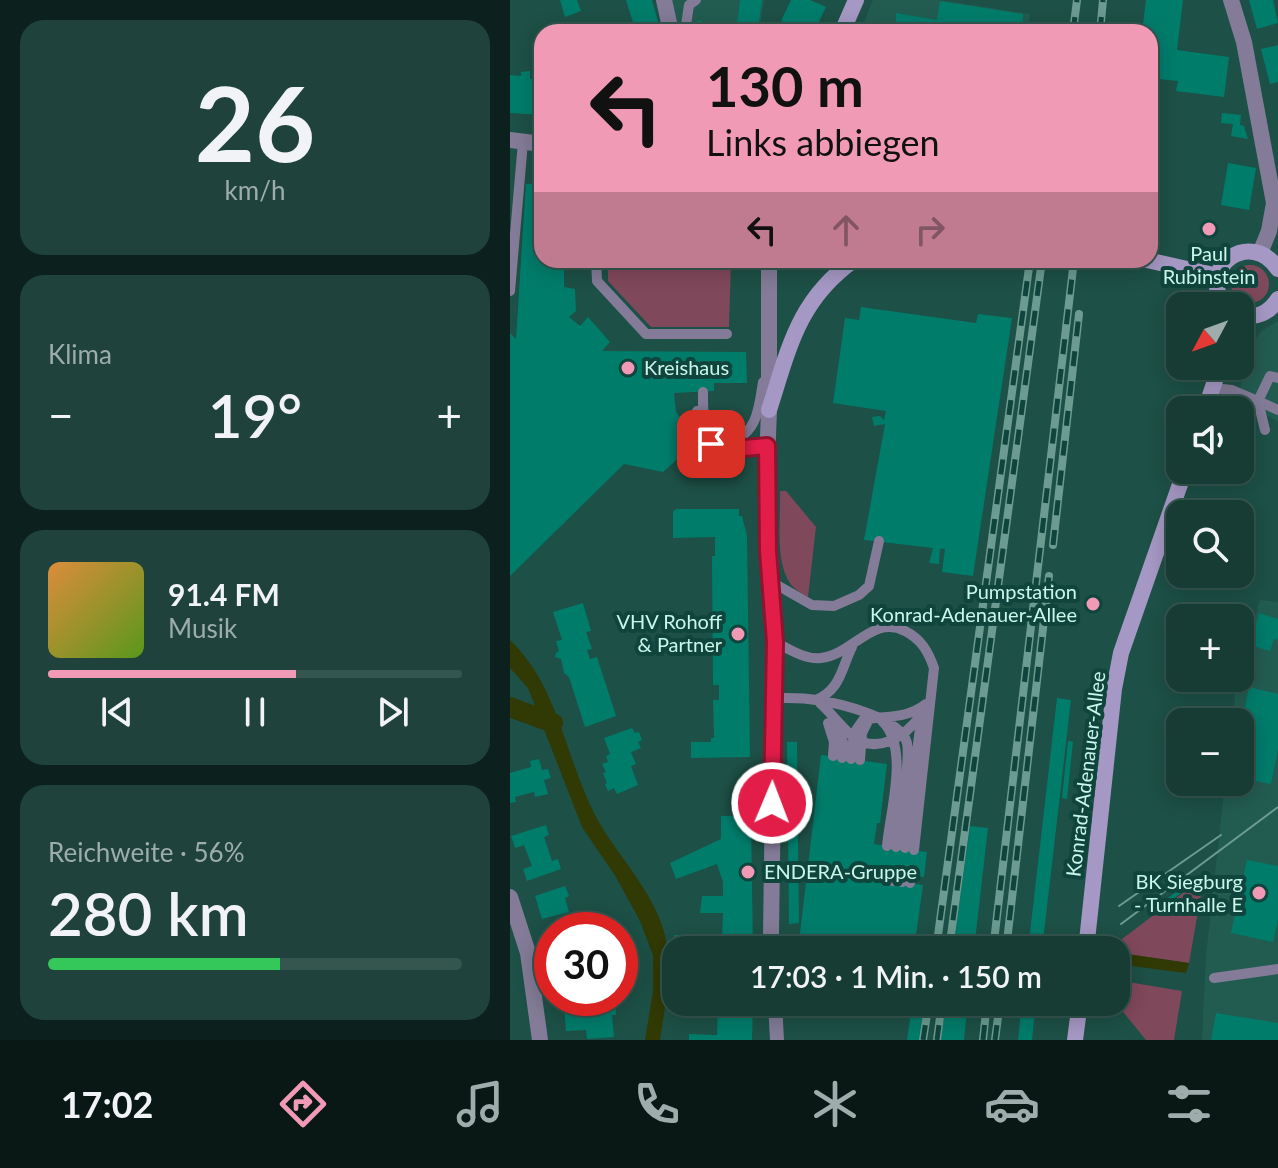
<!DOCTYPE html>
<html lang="de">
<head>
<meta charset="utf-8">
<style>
  :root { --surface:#163c34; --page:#1f433c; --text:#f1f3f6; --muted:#9eadac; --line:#35564f; --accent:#f09ab6 }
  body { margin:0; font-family:Lato,sans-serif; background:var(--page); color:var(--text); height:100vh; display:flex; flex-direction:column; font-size:30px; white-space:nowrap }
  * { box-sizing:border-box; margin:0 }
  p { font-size:26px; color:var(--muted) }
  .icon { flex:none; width:44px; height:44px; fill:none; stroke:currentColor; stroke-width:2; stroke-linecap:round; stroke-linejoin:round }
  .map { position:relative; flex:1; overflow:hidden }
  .sheet { display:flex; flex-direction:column; gap:20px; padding:20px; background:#0c211d; width:510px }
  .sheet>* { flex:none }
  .guide { position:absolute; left:24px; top:24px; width:624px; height:244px; border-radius:24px; box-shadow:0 4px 20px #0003,0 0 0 2px var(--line); background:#f09ab6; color:#111; overflow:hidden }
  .needle { width:52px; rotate:229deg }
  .fabs { position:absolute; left:656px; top:292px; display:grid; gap:16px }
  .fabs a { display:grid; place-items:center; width:88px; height:88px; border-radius:16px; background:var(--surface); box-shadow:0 4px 20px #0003,0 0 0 2px var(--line); font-size:40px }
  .speed { position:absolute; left:24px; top:912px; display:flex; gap:16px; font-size:40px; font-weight:700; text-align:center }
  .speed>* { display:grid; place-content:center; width:104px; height:104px; border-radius:50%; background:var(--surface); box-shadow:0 4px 20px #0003,0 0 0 2px var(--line); line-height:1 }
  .speed .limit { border:12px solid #d22; background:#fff; color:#111 }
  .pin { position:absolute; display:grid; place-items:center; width:68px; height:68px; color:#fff; margin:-34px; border-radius:16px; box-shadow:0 4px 12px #0006 }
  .me { position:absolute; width:88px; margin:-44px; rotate:1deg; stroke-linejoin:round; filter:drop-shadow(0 0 6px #0008) }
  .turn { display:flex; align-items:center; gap:28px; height:168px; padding:0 40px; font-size:36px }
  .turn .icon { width:104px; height:104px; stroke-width:2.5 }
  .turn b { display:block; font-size:56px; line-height:68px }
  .lanes { display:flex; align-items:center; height:76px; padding:0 40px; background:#0003; justify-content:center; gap:40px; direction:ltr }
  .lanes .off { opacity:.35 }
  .big { font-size:60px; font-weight:600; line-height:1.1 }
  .sheet .tile { flex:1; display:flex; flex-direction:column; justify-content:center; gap:12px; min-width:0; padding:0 28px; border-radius:24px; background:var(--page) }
  .sheet .dial { align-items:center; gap:0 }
  .dial b { font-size:104px; line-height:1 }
  .song { display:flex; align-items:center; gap:24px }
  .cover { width:96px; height:96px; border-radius:12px; background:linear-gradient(135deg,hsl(30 70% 55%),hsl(90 70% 35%)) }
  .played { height:8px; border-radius:4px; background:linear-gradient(90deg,var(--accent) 60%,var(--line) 60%) }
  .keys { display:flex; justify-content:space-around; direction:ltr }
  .heat { display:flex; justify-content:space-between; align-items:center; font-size:44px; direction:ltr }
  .charge { height:12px; border-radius:6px; background:linear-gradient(90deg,#34c759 56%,var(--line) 0) }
  .trip { position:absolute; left:152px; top:936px; width:468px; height:80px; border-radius:24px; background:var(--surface); box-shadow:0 4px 20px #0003,0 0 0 2px var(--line); font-weight:600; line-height:80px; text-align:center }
  .menu { display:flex; height:128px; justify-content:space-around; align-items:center; background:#091815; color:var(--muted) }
  .menu .icon { width:56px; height:56px }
  .menu .active { color:var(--accent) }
  .menu b { font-size:36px; color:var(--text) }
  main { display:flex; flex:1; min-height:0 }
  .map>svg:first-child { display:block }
</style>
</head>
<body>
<main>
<section class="sheet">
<div class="tile dial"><b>26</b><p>km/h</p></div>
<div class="tile"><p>Klima</p>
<div class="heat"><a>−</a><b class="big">19°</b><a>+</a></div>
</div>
<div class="tile">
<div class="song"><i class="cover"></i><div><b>91.4 FM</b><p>Musik</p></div></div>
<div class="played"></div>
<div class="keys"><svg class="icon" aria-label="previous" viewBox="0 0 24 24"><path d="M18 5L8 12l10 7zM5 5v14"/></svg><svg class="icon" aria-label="pause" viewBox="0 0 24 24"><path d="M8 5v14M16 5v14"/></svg><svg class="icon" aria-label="next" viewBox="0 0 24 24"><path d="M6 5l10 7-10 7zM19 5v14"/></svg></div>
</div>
<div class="tile"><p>Reichweite · 56%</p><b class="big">280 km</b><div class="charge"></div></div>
</section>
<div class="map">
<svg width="768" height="1040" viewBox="0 0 768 1040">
  <rect width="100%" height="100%" fill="#1d5046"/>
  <path fill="#225c51" d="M159,0H254L250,25L265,32H159Z
    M363,0H429L520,14L518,32H350Z
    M768,321V421L726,400L746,338L753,330Z
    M750,600L768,602V1040H692L696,955L715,782H730V722H722L726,686Z"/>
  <path fill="#80485b" d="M98,260H221L219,327H141L98,281Z
    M721 284a19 19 0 1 1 38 0a19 19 0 1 1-38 0Z
    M270,491H276L306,527L298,597C291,593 282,588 278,580C265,556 271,517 270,491Z
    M694,877L679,963L610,953L612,939Z
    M606,980L672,991L664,1040H636L605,1002Z"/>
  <path fill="#313904" d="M0,640C49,687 55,757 85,815C106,855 145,892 155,936C163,970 155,1006 150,1040H135L143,991V955L130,921L106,877L72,827L18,688L0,668Z
    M607,953H610L679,963L676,973L606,964Z"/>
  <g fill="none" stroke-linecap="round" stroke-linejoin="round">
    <path stroke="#313904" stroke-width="20" d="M0,707L43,723"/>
  </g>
  <path fill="#007c6b" d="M50,0H67L71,11L55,17Z
    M116,0H142L151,32H126Z
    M230,0H252L248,27L259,32H235L227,23Z
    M281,0H300L316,7L304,32H296L271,21Z
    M636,0H673L667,50L719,57L714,97L666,91L668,81L640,78V32H632Z
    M739,0H763L768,23L747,29Z
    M430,1L513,14L512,32H386V13L427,20Z
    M191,20L195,30L215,24L217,32H185L182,23Z
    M768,45V82L760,84L751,49Z
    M20,71V79H32V115L0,113V75L11,76V72Z
    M712,113L731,115L730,125L734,126L738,139L721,136L723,124L711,123Z
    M718,163L746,168L739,210L711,205Z
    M32,183V260H54V287L65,289L66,311L59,317L70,326L78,317L100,342L92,351L236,352L237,383H204V391L164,393L166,412L178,428L171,433L170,457L153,472L114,464L0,576V333L6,339L16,184Z
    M351,307L466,323L468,314L502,318L463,576L432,572L435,549H430L429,564L419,563L423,548L354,540L375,424L364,426L362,417L370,416L374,420L376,411L323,403L335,318L349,320Z
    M167,509H229V516H232L237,536L240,757L181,758V742H201V738H204L203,700H209V685H203L202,556H205V537L163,538V511Z
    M73,603L81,631L76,632L82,649L77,650L80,659L87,657L106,716L75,727L59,677L54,673L51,659L45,657L46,653L49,651L46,641L52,640L43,612Z
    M749,613L768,619V640L764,639L760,651L740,645Z
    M739,687L768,694V749L761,784L730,778V732Z
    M547,698L561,700L532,950H518Z
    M122,728L125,733L129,732L132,740L128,742L131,748L121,752L126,764L121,766L128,785L107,794L104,788L98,791L95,784L97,783L93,773L96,772L92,764L98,762L96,756L100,754L94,738Z
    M558,741L563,742L557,799L552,798Z
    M277,742H287L289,923L279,924Z
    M311,755L377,764L370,823H367L364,844L417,852L414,877L378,871V880L413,885L404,950H288Z
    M29,759L32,770L38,769L41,778L34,780L38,794L25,797L24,792L5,797L6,802L0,803V773L21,767L20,761Z
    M211,816H228V823L241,822L243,950H166L164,935H208V938H212L213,913H190L192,896H213V882L207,864L166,879L160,863L211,839Z
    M36,825L39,835L34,837L42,861L48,859L51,869L17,881L13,869L22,866L14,845L5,848L1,836Z
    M460,826L478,828L464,950H443Z
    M737,860L768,866V920L763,942L721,933Z
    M679,882L682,885L640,916L638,913Z
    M55,886L59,896L55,898L59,912L32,919L25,896Z
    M89,998H105L106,1015H102L104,1037L77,1039L76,1030L56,1031L54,1005L89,1002Z
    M292,1002H347L335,1008L338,1015L319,1017L306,1013Z
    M436,1002H458L454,1040H431Z
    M512,1002H526L522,1040H508Z
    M214,1003H243L242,1040H179V1034L207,1035L208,1005Z
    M402,1005L415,1007L411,1040H397Z
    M706,1013L768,1023V1040H701Z"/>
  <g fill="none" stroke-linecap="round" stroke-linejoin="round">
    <path stroke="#837b97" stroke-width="10" d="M178,32L176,25L179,5L186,0
      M86,260L87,281L136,334H217
      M0,291L13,142
      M703,388L722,390L748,401L760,376L768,378
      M193,392C193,419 191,437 222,441C248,432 249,406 253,382
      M748,401L755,430
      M748,401L768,410
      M187,411C186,457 226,446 257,446
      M260,581L302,605L324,606L349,595L359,586L369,541
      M265,642C279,649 295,660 311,658C342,655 363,614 395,631C411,639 418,651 424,668L404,850
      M263,698C277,698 292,697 306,700C329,703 391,718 397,743C401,763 389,824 386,847
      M306,700C331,689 331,669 342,647
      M310,703C321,713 330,725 341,735C366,756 395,737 411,715
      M322,720L333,742L332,758
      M372,721C400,748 380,811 377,846
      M318,723L324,742L323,756
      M341,759L344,733L353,720C376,715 395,720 416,704
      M350,760L352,733L358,721
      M395,848L410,728L415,713
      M383,881L385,872
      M392,882L393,873
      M400,883L401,875
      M704,978L768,969"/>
    <path stroke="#837b97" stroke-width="14" d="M265,1002L267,1040"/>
    <path stroke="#837b97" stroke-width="16" d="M154,0L161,32
      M721,0L734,42L764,203L759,231L750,253
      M0,140L32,144
      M259,260V410L256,488L265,642L261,935
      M0,897L18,953L30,1040"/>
    <path stroke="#a598c4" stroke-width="16" d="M332,32L346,0
      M637,260L708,276
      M715,306C686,267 741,228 768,269
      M730,315C746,319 759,313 768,299
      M259,410C279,348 288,300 344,260
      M695,410L710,366
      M576,950L604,689L611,653L675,470
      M565,1040L570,1002"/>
    <path stroke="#6c9b91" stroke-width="2" d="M609,906L711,835
      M611,924L768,807"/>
    <defs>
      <path id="rail" d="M563,32L567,0
        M590,32L593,0
        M543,545L569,314
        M426,950L520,260
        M439,950L532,260
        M483,950L564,260
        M496,950L539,576
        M413,1040L419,1002
        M427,1040L432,1002
        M473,1040L477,1002
        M485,1040L490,1002"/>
    </defs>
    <use href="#rail" stroke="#6c9b91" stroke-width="8"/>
    <use href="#rail" stroke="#0f453c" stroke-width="5" stroke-dasharray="15" stroke-linecap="butt"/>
  </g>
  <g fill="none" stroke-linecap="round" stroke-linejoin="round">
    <defs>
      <path id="route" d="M201,444L223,449L257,446L258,551L265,642L262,803"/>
    </defs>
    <use href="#route" stroke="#92132f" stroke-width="20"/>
    <use href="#route" stroke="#e11d48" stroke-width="14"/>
  </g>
  <g fill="#f09ab6" stroke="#0f453c" stroke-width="3">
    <circle cx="699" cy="229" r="8"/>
    <circle cx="118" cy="368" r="8"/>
    <circle cx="583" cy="604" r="8"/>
    <circle cx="228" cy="634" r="8"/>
    <circle cx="238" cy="872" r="8"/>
    <circle cx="749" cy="893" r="8"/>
  </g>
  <g text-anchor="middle" stroke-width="8" stroke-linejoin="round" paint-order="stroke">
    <g font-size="20" fill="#caf6eb" stroke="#0f453c" text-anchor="end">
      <text x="699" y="261" text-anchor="middle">Paul<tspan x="699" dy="23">Rubinstein</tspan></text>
      <text x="134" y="375" text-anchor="start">Kreishaus</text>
      <text x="567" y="599">Pumpstation<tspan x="567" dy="23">Konrad-Adenauer-Allee</tspan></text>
      <text x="212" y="629">VHV Rohoff<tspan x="212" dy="23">&amp; Partner</tspan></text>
      <text x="254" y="879" text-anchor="start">ENDERA-Gruppe</text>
      <text x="733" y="889">BK Siegburg<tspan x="733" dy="23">- Turnhalle E</tspan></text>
    </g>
    <g font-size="20" fill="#caf6eb" stroke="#0f453c">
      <text transform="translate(576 774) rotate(-83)" y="7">Konrad-Adenauer-Allee</text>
    </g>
  </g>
</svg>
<div class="fabs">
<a><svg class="needle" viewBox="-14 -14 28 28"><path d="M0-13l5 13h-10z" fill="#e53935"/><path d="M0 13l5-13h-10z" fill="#9eadac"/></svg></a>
<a><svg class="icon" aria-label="sound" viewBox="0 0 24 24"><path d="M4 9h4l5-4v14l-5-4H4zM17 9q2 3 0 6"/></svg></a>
<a><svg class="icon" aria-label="search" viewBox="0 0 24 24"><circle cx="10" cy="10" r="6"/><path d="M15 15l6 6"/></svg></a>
<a>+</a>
<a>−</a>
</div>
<div class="speed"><div class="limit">30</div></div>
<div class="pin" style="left:201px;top:444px;background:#d93025"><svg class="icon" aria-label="arrive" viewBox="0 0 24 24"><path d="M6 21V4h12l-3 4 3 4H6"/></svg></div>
<svg class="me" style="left:262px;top:803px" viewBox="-20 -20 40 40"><circle r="17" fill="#e11d48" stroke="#fff" stroke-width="3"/><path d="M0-11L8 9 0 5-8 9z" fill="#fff"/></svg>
<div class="trip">17:03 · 1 Min. · 150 m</div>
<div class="guide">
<div class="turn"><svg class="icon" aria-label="left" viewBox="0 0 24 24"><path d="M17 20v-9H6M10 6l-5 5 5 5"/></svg><div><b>130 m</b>Links abbiegen</div></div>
<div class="lanes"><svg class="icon" aria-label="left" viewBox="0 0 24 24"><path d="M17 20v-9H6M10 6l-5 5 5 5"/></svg><svg class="icon off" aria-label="ahead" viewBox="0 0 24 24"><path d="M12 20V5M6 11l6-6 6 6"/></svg><svg class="icon off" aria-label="right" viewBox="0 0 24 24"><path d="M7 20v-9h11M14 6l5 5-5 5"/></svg></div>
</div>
</div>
</main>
<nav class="menu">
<b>17:02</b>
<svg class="icon active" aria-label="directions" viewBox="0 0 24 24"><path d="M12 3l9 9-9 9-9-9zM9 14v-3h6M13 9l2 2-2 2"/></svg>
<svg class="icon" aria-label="music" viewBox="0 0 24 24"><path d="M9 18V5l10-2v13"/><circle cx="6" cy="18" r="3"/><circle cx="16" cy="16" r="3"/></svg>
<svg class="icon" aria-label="phone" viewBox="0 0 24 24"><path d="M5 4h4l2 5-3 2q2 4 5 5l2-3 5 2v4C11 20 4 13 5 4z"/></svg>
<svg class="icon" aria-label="climate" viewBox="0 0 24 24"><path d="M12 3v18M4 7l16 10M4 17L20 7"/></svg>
<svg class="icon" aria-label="car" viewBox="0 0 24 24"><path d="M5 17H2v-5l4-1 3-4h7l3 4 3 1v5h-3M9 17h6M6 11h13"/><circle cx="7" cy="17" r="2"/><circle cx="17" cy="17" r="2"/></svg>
<svg class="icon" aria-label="filters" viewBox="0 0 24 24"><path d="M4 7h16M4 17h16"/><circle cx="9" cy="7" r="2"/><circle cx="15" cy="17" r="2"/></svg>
</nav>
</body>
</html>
